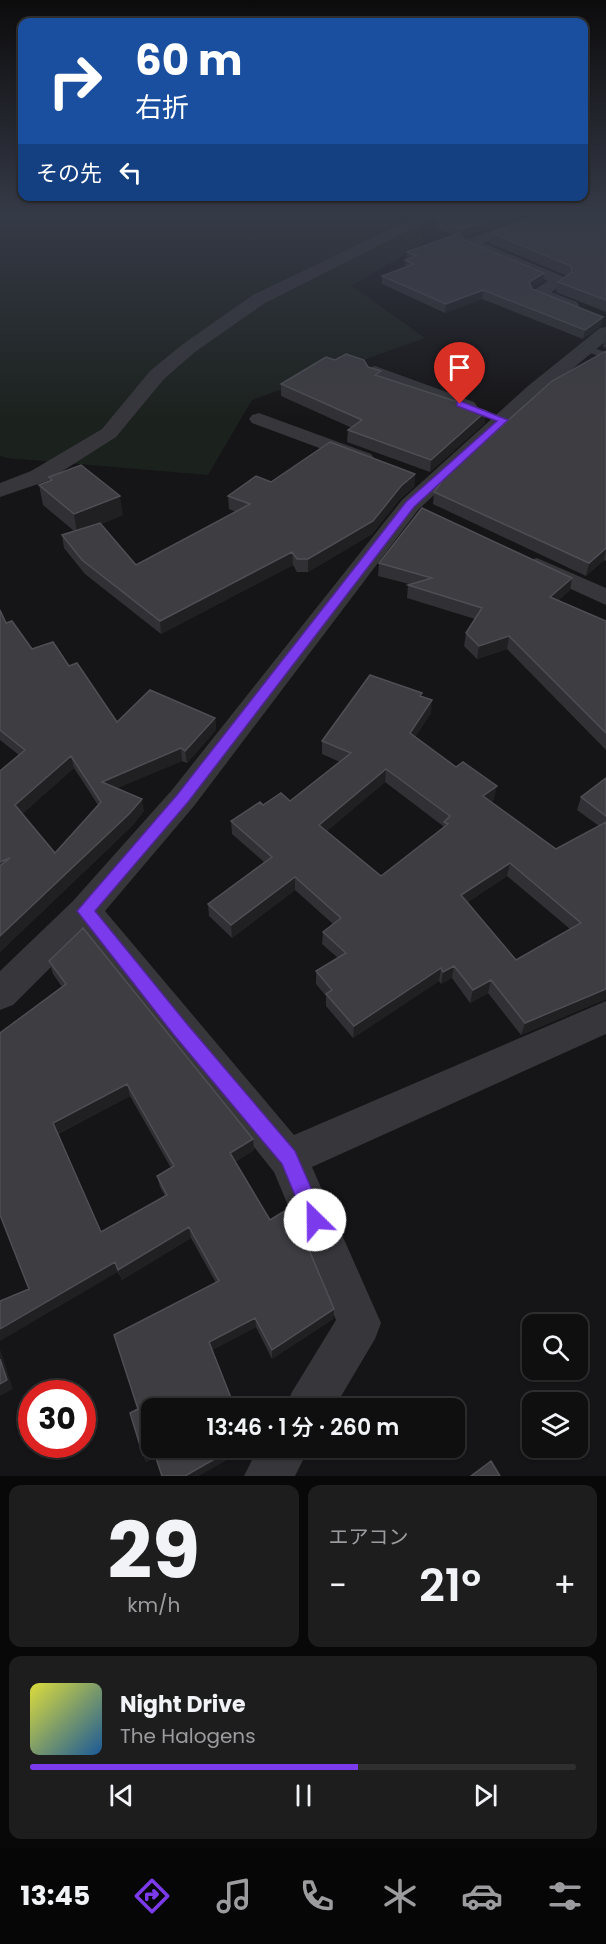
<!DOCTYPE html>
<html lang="ja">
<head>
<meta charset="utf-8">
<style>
  :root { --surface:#100f10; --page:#1e1d1e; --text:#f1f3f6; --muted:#9c9c9f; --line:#302f30; --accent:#7c3aed }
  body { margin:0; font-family:Poppins,"Noto Sans JP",sans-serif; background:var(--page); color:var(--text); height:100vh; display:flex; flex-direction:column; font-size:22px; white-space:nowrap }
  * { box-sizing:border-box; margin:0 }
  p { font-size:20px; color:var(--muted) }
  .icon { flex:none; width:33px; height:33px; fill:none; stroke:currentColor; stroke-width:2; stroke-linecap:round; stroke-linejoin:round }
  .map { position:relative; height:1476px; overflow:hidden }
  .details { display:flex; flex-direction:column; gap:9px; padding:9px; background:#090809; flex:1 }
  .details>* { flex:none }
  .guide { position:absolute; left:18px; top:18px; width:570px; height:183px; border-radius:12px; box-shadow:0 2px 4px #0004,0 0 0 2px var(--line); background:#1a4fa0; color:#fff; overflow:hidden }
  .buttons { position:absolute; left:522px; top:1314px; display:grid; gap:12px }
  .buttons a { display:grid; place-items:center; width:66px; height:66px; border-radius:12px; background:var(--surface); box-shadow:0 2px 4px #0004,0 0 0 2px var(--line); font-size:30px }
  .speed { position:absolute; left:18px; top:1380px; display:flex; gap:12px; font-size:30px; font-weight:700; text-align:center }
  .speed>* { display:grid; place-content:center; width:78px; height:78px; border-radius:50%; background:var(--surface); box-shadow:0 2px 4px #0004,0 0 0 2px var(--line); line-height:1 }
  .speed .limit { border:9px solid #d22; background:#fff; color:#111 }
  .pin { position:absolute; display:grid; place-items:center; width:51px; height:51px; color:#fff; margin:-62px -26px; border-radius:50% 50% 50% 0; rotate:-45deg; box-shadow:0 0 6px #0007 }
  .pin .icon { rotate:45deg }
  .me { position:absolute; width:66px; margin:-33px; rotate:337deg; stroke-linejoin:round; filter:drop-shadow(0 0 4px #0008) }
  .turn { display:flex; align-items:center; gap:21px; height:126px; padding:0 18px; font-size:27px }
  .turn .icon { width:78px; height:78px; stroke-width:2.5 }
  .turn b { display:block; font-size:42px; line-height:51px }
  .then { display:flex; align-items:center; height:57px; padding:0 18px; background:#0003; gap:12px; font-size:22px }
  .big { font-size:45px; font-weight:600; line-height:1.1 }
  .details .card { flex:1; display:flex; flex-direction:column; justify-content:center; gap:9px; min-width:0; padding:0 21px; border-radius:12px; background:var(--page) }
  .details .dial { align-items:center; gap:0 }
  .dial b { font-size:78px; line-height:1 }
  .song { display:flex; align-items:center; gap:18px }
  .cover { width:72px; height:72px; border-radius:9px; background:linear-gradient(135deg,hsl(60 70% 55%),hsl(210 70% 35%)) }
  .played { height:6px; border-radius:3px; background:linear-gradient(90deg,var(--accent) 60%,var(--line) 60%) }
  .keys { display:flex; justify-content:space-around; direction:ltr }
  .heat { display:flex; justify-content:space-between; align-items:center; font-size:33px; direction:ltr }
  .details .tiles { flex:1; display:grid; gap:9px; grid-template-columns:1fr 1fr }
  .card:last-child { grid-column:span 2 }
  .trip { position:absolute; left:141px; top:1398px; width:324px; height:60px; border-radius:12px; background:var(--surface); box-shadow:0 2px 4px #0004,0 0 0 2px var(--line); font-weight:600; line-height:60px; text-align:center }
  .menu { display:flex; height:96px; justify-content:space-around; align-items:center; background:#060606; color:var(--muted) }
  .menu .icon { width:42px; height:42px }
  .menu .current { color:var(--accent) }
  .menu b { font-size:27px; color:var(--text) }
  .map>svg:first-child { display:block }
</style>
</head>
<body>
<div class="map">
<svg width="606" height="1476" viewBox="0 0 606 1476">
  <rect width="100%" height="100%" fill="#151416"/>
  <path fill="#1b211d" d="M0,214H416L424,243L352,286L425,338L252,400L208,475L7,458L0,456Z"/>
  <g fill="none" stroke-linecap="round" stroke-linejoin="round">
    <path fill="#36363b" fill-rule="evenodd" d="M583,345L606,352V358L580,350V346Z"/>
    <path fill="#36363b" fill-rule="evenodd" d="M422,214H441L265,303L195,352L164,379L116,437L47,481L0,497V483L31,471L102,429L150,371L183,344L253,295Z
      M539,214H557L558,216L556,219L483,243L567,278L569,281L551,292L577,302L579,306L577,310H565L531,296L529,293L548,281L464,246L461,243L464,240Z
      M606,327V341L542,394L418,510L194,806L105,911L294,1135L606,1001V1034L312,1167L381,1323L375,1339L334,1408H285L292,1392L336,1320L274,1172L84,934L13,1005L0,1010V971L73,901L172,790L402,500L528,386L600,328Z
      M375,366L474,402L477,406L474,410H460L368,376L366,372L368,368Z
      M259,413L371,454L374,458L371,462L364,464L357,462L252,423L249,419L252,415Z
      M537,558L606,588V605L529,570L525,565L529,560Z
      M258,1448H309L295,1476H244Z"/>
  </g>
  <path fill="#313034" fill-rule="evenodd" d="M533,214L463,238L464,240L543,281L531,289L601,326L583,339L482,299L445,313L382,284V276L405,267L407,252L454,235L436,228L437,218Z
    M550,214H606V312L556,292L558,282L567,276L489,243L491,233Z
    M606,334V348L603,347L605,336Z
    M606,351V561L604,560L586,576L433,504L434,492Z
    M335,360L368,367L380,377L485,423L430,472L347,442L348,430L352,428L281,396V384Z
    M415,474L414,487L400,499L372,534L308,572H297L293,565L161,634L85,574L64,548L62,535L74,531L43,505L39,485L49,481V477L123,515L101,524L136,565L236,512L229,509L228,496L271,482Z
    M379,563L570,590L558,601L606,621V750L507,649L477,659L464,646L466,633L475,619L407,598L408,585L409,584L378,576Z
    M0,610L6,623L32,649L69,666L117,722L215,718L216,730L187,763L182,761L117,788L144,811L132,826L0,952V771L19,755L0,740ZM74,768L98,805L55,853L22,814Z
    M421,696L431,713L415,737L494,799L491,802L556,849L599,826L577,810L581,797L606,778V999L521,1035L488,993L470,1003L452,978L441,984L439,981L353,1038L326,1006V996L316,984V971L338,958L322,944L323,932L333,924L295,890L232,938L209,916L208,904L264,862L232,834L231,821L263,805L290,801L340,762L322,754V741ZM385,782L443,826V828L381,876L327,831ZM507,876L570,929L516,960L468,902Z
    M49,961L253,1139L254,1150L235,1162L270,1220L334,1309L333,1319L272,1359L256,1327L212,1350L248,1448L156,1457L146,1462L143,1455L138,1409L216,1283L191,1238L122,1280L118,1272L29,1289L62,987L53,974ZM130,1096L171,1168L157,1176L160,1187L165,1196L101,1232L58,1134Z"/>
  <path fill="#201f22" d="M505,214H533L462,239L463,229Z
    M544,273L543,281L528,291L529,282Z
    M483,290L482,299L445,313L446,304Z
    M603,317L601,326L583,339L585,330Z
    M486,411L485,423L430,472L431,460Z
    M415,474L414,487L400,499L372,534L308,572V559L401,486Z
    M120,496L123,515L77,534L74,514Z
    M606,548L604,560L586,576L589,563Z
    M292,552L293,565L161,634L160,621Z
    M572,578L570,590L548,610L550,597Z
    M509,636L507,649L477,659L479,646Z
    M432,700L431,713L409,747L410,733Z
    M215,718L216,730L187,763L185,751Z
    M181,748L182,761L104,794L102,782Z
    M71,756L74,768L18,818L15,805Z
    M386,769L385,782L319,838V825Z
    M497,786L494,799L481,809L483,796Z
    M142,799L144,811L132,826L0,952V936Z
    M510,863L507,876L459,908L461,895Z
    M295,877V890L232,938L231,925Z
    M454,966L452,978L441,984L443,972Z
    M441,968L439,981L353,1038L354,1026Z
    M491,980L488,993L470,1003L473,990Z
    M606,989V999L521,1035L525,1023Z
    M127,1084L130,1096L57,1134L53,1123Z
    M253,1139L254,1150L231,1164L230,1153Z
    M189,1227L191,1238L122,1280L118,1270Z
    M115,1262L118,1272L0,1341V1329Z
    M334,1309L333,1319L272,1359V1350Z
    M255,1318L256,1327L211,1351L209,1342Z
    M0,1349L13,1389L0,1396Z
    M234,1448H248L199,1476H185Z
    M153,1449L156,1457L146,1462L143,1455Z"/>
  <path fill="#3e3d42" stroke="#4e4e54" stroke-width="1.5" fill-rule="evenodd" d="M450,214H505L463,229L437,218Z
    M550,214H565L606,224V300L558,282L572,272L571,266L491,233Z
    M460,233L464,240L544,273L529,282L532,289L603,317L585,330L483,290L446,304L382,276L414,264L405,260L417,256L407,252Z
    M606,351V548L589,563L434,492L442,481L436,485L552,381Z
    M346,354L364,360L368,367L381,371L375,375L486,411L431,460L348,430L362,420L281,384L326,357L335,360Z
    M330,442L415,474L401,486L373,521L308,559H297L292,552L160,621L82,560L62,535L100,523L136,565L250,504L228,496L256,476L271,482Z
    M81,465L120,496L74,514L39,485L52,480L49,477Z
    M422,508L572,578L550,597L606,621V733L509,636L479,646L466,633L482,608L408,585L432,578L379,563Z
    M0,610L6,623L12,621L32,649L53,642L69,666L77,663L117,722L150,690L215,718L185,751L181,748L102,782L142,799L129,814L0,936V866L10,858L0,862V771L25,750L0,730ZM71,756L101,802L55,853L15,805Z
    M370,675L422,693L420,696L432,700L410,733L456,767L463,762L497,786L483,796L556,849L606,822V989L525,1023L491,980L473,990L454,966L443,972L441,968L354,1026L326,994L332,990L316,971L346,953L323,932L341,918L295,877L231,925L208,904L272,857L231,821L260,802L263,805L281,793L290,801L351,753L322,741ZM386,769L450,816L444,822L448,824L381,876L319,825ZM510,863L581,923L516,960L461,895Z
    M606,778V816L581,797Z
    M83,928L253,1139L230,1153L270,1220L291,1207L334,1309L272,1350L255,1318L209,1342L235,1408H152V1448H234L185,1476H162L153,1449L143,1455L130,1413L138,1409L114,1335L219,1281L189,1227L118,1270L115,1262L0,1329V1301L29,1289L0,1215V1033L66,984L49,961ZM127,1084L174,1166L157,1176L167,1195L101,1232L53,1123Z
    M0,1359L7,1380L0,1384Z
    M491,1461L500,1476H471Z"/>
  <linearGradient id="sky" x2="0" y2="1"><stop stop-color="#0c0b0c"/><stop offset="0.51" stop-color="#353a47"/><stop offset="1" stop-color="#353a47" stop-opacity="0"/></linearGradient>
  <rect width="606" height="421" fill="url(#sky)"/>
  <path fill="#7c3aed" stroke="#51269a" stroke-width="1.5" d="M460,401L508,420L414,507L188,802L95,911L187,1024L295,1151L325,1220L322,1227L315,1230L308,1227L282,1164L174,1035L77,911L177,795L406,502L497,421L457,406V402Z"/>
</svg>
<div class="buttons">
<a><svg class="icon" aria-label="search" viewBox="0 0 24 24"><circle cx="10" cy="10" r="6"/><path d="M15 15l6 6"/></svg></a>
<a><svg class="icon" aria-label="layers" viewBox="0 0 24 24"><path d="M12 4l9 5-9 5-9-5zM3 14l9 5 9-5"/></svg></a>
</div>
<div class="speed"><div class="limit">30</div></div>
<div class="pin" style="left:460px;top:404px;background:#d93025"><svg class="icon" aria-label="arrive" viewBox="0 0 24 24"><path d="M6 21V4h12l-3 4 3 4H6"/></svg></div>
<svg class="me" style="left:315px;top:1220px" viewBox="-20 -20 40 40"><circle r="19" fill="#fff"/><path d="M0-13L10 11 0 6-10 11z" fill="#7c3aed"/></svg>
<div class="trip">13:46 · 1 分 · 260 m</div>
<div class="guide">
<div class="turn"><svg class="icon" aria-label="right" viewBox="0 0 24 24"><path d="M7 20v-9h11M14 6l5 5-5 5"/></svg><div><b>60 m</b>右折</div></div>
<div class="then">その先<svg class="icon" aria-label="left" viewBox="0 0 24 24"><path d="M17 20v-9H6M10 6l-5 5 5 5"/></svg></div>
</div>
</div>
<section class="details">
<div class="tiles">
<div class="card dial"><b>29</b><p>km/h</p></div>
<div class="card"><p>エアコン</p>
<div class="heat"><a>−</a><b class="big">21°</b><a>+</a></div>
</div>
<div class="card">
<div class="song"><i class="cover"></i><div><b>Night Drive</b><p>The Halogens</p></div></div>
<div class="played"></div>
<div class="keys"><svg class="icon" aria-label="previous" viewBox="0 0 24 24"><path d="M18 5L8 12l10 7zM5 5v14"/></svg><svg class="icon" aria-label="pause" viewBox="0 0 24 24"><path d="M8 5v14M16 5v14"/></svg><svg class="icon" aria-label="next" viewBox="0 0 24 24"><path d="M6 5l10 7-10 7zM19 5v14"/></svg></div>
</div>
</div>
</section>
<nav class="menu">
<b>13:45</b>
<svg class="icon current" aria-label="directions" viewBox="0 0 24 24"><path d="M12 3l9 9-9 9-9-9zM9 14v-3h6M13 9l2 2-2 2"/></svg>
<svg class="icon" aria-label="music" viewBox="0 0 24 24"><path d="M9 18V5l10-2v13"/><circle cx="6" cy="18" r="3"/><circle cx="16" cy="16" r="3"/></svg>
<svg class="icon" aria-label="phone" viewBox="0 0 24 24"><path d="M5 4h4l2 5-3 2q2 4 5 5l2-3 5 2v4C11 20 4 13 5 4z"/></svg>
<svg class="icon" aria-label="climate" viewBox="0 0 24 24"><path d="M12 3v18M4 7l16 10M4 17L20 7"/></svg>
<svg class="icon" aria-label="car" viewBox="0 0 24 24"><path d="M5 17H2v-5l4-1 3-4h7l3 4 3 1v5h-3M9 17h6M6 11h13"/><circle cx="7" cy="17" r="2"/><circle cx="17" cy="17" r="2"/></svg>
<svg class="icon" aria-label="filters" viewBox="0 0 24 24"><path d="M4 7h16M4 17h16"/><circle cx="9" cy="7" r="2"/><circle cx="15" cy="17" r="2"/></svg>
</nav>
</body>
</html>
